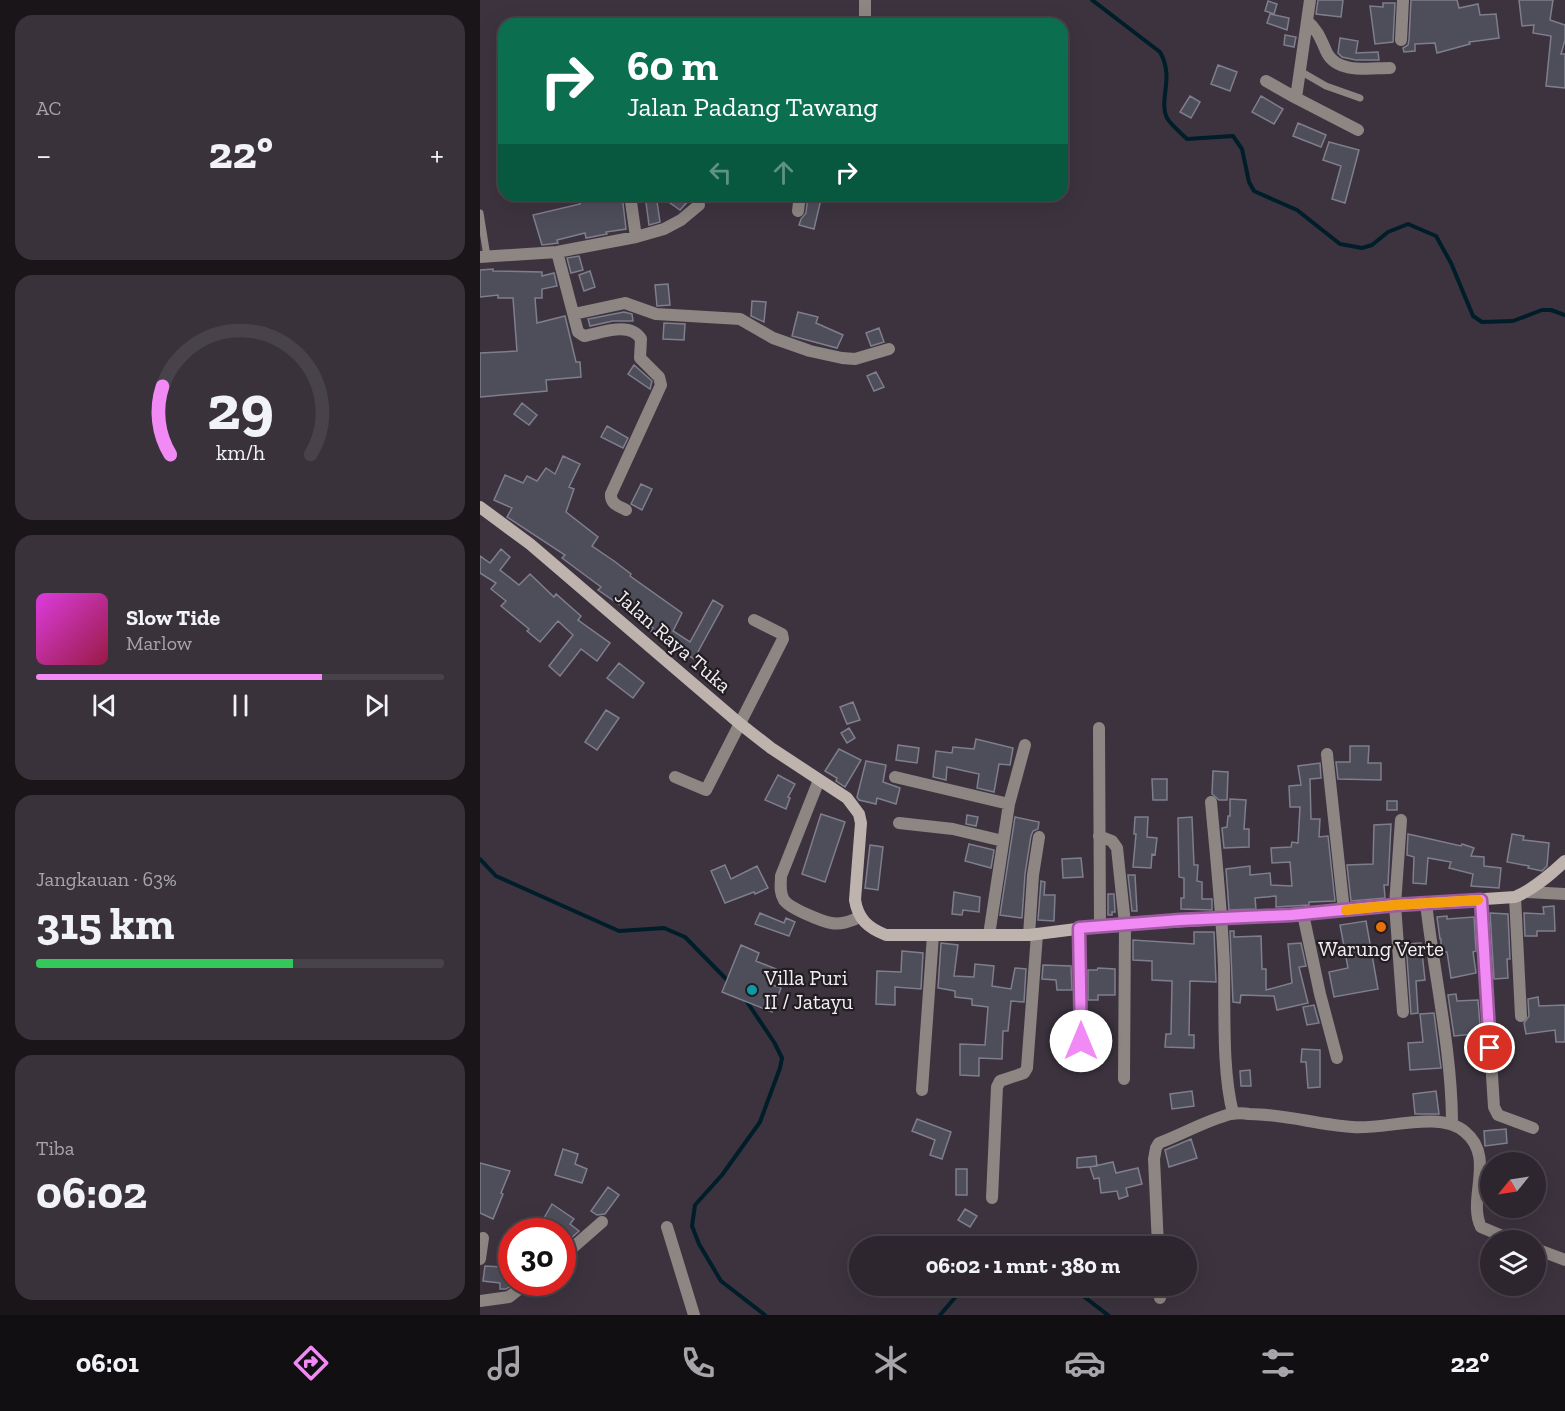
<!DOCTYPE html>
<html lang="id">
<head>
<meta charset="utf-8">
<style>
  :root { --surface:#2d262e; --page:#39323a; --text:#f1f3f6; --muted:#a7a5aa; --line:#48434a; --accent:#f18af4 }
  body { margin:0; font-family:"Zilla Slab",serif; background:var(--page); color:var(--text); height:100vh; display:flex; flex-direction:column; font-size:22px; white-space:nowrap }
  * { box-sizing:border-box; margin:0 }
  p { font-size:20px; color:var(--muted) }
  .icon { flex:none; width:33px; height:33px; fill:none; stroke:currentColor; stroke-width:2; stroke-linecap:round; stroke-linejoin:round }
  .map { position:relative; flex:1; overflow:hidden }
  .drawer { display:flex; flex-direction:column; gap:15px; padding:15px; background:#191519; width:480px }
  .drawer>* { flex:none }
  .banner { position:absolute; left:18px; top:18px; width:570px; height:183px; border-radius:18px; box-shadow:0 6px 24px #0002,0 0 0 2px var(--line); background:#0b6e4f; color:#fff; overflow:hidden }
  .needle { width:39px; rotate:240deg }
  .buttons { position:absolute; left:1000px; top:1152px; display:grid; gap:12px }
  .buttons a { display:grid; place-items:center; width:66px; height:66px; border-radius:50%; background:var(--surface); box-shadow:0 6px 24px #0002,0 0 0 2px var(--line); font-size:30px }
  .speed { position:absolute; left:18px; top:1218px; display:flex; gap:12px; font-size:30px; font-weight:700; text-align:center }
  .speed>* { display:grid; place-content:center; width:78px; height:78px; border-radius:50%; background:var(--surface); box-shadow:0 6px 24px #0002,0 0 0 2px var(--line); line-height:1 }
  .speed .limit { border:9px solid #d22; background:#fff; color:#111 }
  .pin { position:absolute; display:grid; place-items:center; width:51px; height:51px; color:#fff; margin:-26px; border:3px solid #fff; border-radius:50%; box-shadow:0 2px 6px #0007 }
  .me { position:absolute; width:66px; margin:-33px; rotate:0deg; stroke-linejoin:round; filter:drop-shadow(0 0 4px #0008) }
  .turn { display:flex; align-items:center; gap:21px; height:126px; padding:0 30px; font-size:27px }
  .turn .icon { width:78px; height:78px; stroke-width:2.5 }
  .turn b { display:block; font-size:42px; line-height:51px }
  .lanes { display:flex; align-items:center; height:57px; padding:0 30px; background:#0003; justify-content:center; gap:30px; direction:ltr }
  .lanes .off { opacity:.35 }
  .big { font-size:45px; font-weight:700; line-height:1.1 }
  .drawer .widget { flex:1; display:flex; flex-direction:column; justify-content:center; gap:9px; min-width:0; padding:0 21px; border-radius:18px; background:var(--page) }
  .drawer .dial { align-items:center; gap:0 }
  .dial svg { height:156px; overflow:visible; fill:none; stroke:var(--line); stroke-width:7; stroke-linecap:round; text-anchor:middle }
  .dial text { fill:var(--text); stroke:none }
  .song { display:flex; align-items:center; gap:18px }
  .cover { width:72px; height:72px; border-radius:9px; background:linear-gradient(135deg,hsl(300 70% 55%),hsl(340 70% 35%)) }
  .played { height:6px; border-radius:3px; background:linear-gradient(90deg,var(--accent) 70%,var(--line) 70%) }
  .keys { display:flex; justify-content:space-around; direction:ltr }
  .heat { display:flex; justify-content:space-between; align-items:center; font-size:33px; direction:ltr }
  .charge { height:9px; border-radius:4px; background:linear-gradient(90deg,#34c759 63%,var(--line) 0) }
  .trip { position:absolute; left:369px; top:1236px; width:348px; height:60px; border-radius:30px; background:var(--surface); box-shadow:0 6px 24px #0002,0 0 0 2px var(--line); font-weight:700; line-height:60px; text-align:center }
  .menu { display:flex; height:96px; justify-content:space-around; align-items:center; background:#120f12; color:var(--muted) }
  .menu .icon { width:42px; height:42px }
  .menu .on { color:var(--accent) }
  .menu b { font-size:27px; color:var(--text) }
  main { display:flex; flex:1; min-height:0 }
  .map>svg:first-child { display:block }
</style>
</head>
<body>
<main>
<section class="drawer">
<div class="widget"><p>AC</p>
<div class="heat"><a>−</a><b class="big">22°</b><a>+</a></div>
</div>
<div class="widget dial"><svg viewBox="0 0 100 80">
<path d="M14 69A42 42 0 1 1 86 69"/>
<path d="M14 69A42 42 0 0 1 10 34" stroke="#f18af4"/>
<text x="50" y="56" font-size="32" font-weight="700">29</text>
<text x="50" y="72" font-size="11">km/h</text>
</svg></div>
<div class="widget">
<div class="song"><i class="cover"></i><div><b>Slow Tide</b><p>Marlow</p></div></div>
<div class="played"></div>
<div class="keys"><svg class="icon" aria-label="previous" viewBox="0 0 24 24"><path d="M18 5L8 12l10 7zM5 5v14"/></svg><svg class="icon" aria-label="pause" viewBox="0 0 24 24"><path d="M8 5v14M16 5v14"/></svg><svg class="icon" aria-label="next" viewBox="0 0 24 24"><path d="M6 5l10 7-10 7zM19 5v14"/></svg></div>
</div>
<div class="widget"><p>Jangkauan · 63%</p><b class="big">315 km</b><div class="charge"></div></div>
<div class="widget"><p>Tiba</p><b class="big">06:02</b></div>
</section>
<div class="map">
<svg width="1085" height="1315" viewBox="0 0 1085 1315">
  <rect width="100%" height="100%" fill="#3c333e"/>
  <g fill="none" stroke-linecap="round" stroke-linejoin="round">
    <path stroke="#001e2a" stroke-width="4" d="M612,0L680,52C695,78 678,100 687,118C691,125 701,133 707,139L753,136L762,149L769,182L774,191L817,210L860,244L882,248L892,245L908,232L928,224L956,236L971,263L993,316L1002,322L1033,321L1062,310H1071L1085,315
      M0,859L16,876L139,931L184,928L205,937L250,983
      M265,999L294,1042L302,1058L300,1068L280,1122L242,1175L215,1205L212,1226L219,1244L241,1281L285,1315
      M590,1286L628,1315
      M460,1315L485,1286"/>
  </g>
  <path fill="#4e4d5a" stroke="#7f7e8d" stroke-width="1.5" d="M838,0H863L861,17L836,14Z
    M931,0H977L979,8L998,4L1000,15L1016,14L1019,38L989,42L990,44L957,53L955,43L935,44V51L924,52L923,48L928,45L929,40Z
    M1039,0H1073L1070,20L1085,25V40L1081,54H1085V88L1066,86L1071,36L1053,33L1054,25L1042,26Z
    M788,1L797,4L794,14L785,11Z
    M903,3H915L913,42L895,44L890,6L903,7Z
    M790,14L809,18L807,30L787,23Z
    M805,35L816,37L814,47L804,45Z
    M860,38L878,41L876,53L898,52L899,60H876L862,57L858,53Z
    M738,65L757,72L750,91L731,84Z
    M710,96L720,102L711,118L700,112Z
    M781,96L803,109L794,124L772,112Z
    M818,123L846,135L841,147L813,136Z
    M849,142L879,150L865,203L852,199L861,166L843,160Z
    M97,195H142L146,229L126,232L127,234L106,238L105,233L77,240L78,243L62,245L53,215L100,204Z
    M165,195H176L180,222L169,225Z
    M179,195H202L209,200L200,210Z
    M328,195H342L334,229L319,225L321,219L326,213Z
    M99,256L103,270L91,273L87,258Z
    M13,269V271L62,272V276L74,273L77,286L62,289V298H55L57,323L85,316L96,362H100L101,377L66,380L67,391L0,397V353L37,351L33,298H18V295L0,297V270Z
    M110,271L115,287L104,291L99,275Z
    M188,284L190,305L177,306L175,285Z
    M272,301L286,302L284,322L271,316Z
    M144,312L152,314L153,321H133L110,326L108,319Z
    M318,312L338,317L336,323L363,335L357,348L312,336Z
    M184,323L205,324L204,340L183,339Z
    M399,328L404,342L391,346L386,333Z
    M154,365L172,381L170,389L148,374Z
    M396,372L404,387L394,391L387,376Z
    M42,403L57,415L49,425L34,414Z
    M127,426L148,438L143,448L121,437Z
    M83,456L100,464L89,487L94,489L86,512L118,537L112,546L134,561L151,574L150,576L202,613L193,631L210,642L233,600L243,606L214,659L171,631L173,628L118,590L121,587L82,558L85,555L27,517L32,508L14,500L25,475L43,483L47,476L57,481L66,468L75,474Z
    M161,484L172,489L162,510L151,504Z
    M21,549L30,557L20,570L39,585L50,574L74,597L76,594L101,616L98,620L130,643L117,661L101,649L80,676L69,666L93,635L78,621L60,642L47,631L49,629L21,606L26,601L11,589L16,583L0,573V556L10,563Z
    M139,663L164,683L153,698L127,678Z
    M373,702L380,720L367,724L360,707Z
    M126,710L139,718L117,750L105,742Z
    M369,728L375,738L367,743L361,733Z
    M496,739L533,748L530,765L519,764L514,792L497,788L499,774L467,767L466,780L453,777L456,751L472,753L473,747L494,749Z
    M418,745L439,748L437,763L416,760Z
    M870,746H889L888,763H901V780L858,779L856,762H870Z
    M359,749L381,760L365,787L356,781L357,778L345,771Z
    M386,761L406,765L403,782L420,788L416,804L397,798L396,804L379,800L377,797Z
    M840,763L841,778L830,779L831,819H840L839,837L848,836L855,901L829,902V905L796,907V896L775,898L776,909L749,910L746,869L770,866V875L790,873L791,885L812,886L810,862L792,863L791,848L811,847L812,842L818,843L820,807H810L809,786L821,785L818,766Z
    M733,771L748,772L747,800H739L732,794Z
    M298,775L315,784L308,797L310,798L306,809L285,800Z
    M672,779H687V800H673Z
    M750,799L766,800L764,829H769V847L744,848L742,828L747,827L748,816H750Z
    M907,801H917V810H907Z
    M341,814L365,822L345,882L322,874Z
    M487,815L498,817L496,826L486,824Z
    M535,817L559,822L558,829L553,831L551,836L545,874L542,918L520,915Z
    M655,817H668L667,837L677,838L675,855L672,854L671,868L653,867L656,834H654Z
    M712,817L714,865H718L717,881L722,882V899H732V910L701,909V898H704V878L699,877L698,818Z
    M911,824L908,885H904L905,898L871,901L867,865L893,864L894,825Z
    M928,834L981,846L982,844L994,848L991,856L1004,857V866L1021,868L1019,888L991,886L993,874L969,868L971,862L948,858L946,884L933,883L934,857L927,855Z
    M1032,834L1044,836L1043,840L1069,843L1067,866L1062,871L1048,868L1049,866L1027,862Z
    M489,844L514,850L511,868L485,861Z
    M390,845L403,847L398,890L385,888Z
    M601,858L603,877L583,878L582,859Z
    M245,865L251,879L277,866L288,888L275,894L274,892L245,903L231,871Z
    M648,875H655L657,911H652Z
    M561,881L565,882L564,895H575L574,921L558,920Z
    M474,892L500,897L499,912L483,910L482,915L472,914Z
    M628,894H634L635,912H632V915H628Z
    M1074,906L1075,931H1057V936H1045L1044,913L1064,914L1063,907Z
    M280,913L304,923L306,918L315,922L309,936L275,924Z
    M1010,913L1028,914L1030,959H1027L1028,978L1014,979Z
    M967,916V919L994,917L996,951L993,952L996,973L971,978L967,952H961V939H960L957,917Z
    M886,921L898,989L854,997L849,972L868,968L860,925Z
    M750,931H754V937L781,936L782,969H786V990L812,983L808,944L821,943L826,966L819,967L828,1003L797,1010L794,996L761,995L760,1003L753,1002Z
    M714,932H734L736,982L710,981L709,1035H714V1048L685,1047L686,1034H691L692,981L672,980V961L653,960V940L714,944Z
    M461,943L478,945L474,976L494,977L495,964L514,966L512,986L531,989L535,968L546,969L544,1002L531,1001L528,1031H523L522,1059L499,1058V1076L480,1075V1044L505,1045L508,1007L492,1005V999L475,997V991L458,988Z
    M941,943L945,980L936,981L938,1013L931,1014L926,944Z
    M261,945L279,953L276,961L296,969L290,984L301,988L292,1012L242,992Z
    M422,951L443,953L441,989L415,987V1005L396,1004L397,971L421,972Z
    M563,965L591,966L592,990H577L576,980L562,979Z
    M618,968L635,969V995H618V1000H608V970H617Z
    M976,994L977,1001L998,1000L1001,1038L994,1040V1034L974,1036L968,995Z
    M1058,997L1059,1006L1085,1005V1042H1076L1075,1030L1046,1034L1044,1023L1049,1016L1048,999Z
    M834,1005L839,1023L827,1025L823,1007Z
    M954,1013L961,1068L930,1070L928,1043L943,1042L940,1014Z
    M822,1049L840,1050V1087L828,1088L826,1062H821Z
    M770,1070L771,1086H761L760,1071Z
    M712,1091L714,1106L692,1109L690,1094Z
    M956,1091L959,1114H935L933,1094Z
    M437,1119L471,1132L462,1159L450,1155L455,1140L432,1131Z
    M1026,1129L1027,1143L1005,1146L1004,1131Z
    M711,1139L717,1158L689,1167L685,1150Z
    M83,1149L98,1154L95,1164L107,1169L102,1183L75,1175Z
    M616,1156L617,1166L597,1168V1158Z
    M633,1162L636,1173L658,1168L662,1184L646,1188L648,1196L639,1199L637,1191L621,1193L619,1178L614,1179L610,1167Z
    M0,1163L30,1171L21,1193L23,1194L13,1219L0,1213Z
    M476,1169H487V1195H476Z
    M128,1187L139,1195L125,1214L117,1215L111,1211Z
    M72,1204L94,1219L90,1224L99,1231L82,1246V1232H56Z
    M485,1209L497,1216L490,1227L478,1220Z
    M23,1262L32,1263V1285L26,1289H20V1283L3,1281L5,1266L22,1267Z"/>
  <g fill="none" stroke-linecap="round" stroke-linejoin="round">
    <path stroke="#8d8682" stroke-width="7" d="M820,71L846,86L880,98
      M0,213L7,256"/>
    <path stroke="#8d8682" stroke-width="12" d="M385,0V24
      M830,0L816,98L878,130
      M827,21C838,30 841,40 847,53C858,74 890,68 910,68
      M921,40L923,0
      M786,81L816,98
      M150,195L156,237
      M318,211L320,195
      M77,252L98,332L104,336C121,333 150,321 161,339L160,358L179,377L181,385L131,494C130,504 139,506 146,510
      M0,257L77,252L156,237L184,229L201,220L219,205
      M94,314L145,303L176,314L260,319L293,338L330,351L362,358L375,359L409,349
      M619,728L620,926
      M847,754L864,911
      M195,777L226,790L303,639L302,634L274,620
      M415,777L529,804
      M339,780L301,876C301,884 299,892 304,900C309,908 341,921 351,923C362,925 370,921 380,917
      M731,802C736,857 742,912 744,967C745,1012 742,1071 753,1113
      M921,820L915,905L923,1012
      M419,823L473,829L523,841
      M619,836L632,841L637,848L645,924L644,1079
      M1047,892L1085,894
      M1035,897L1041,1016
      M1001,900L1014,1107L1018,1115L1053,1128
      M946,903C954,975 971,1046 972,1119
      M823,914L840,994L857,1058
      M599,928L601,1057
      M509,935L529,804L545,745
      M549,935L553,875L559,837
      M442,1090L453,935
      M512,1198L517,1087L520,1081L544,1073L547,1068L557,934
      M187,1227L214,1315
      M678,1246L674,1159L676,1148L679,1143C703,1134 727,1120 751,1114C757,1113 764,1113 769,1114C804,1114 839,1125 873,1127C904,1130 960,1110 985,1132C1016,1157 987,1198 1001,1227L1032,1240
      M1056,1249L1085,1260
      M82,1257L122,1222
      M0,1259L3,1238
      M680,1286V1298
      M0,1301L29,1297L48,1282"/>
    <path stroke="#beb3ad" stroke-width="12" d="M0,507L50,544L259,723L291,748L367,798L379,814L381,823L375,900C378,919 388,928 406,935H549L620,926L811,915L915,905L1035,897C1054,889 1070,875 1085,861"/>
  </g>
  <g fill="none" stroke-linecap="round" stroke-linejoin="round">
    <defs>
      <path id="route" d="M601,1041L599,928L700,920L811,915L915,905L1001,900L1010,1048"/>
    </defs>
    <use href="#route" stroke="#9d5a9f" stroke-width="15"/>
    <use href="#route" stroke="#f18af4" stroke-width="10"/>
    <path stroke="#f59e0b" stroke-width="10" d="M866,910L915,905L998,900"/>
  </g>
  <circle fill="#e8710a" stroke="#211d21" stroke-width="2" cx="901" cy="927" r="6"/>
  <circle fill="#0f9aa8" stroke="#211d21" stroke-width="2" cx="272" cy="990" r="6"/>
  <g text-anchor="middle" stroke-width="4.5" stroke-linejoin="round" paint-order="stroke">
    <g font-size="21" fill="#f4eef5" stroke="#211d21">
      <text transform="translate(193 641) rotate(41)" y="7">Jalan Raya Tuka</text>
    </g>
    <g font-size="21" fill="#f4eef5" stroke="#211d21">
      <text x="901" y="956">Warung Verte</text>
      <text x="284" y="985" text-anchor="start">Villa Puri<tspan x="284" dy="24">II / Jatayu</tspan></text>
    </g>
  </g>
</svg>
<div class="buttons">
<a><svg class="needle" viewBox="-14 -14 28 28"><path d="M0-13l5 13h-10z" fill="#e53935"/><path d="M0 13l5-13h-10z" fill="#a7a5aa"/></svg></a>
<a><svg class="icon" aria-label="layers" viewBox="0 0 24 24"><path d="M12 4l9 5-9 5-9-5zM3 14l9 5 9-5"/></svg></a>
</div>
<div class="speed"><div class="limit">30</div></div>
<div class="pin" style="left:1010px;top:1048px;background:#d93025"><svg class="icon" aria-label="arrive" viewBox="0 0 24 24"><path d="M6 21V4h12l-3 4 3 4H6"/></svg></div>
<svg class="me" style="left:601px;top:1041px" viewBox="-20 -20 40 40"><circle r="19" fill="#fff"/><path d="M0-13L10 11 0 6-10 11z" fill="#f18af4"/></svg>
<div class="trip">06:02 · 1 mnt · 380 m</div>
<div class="banner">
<div class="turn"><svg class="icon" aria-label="right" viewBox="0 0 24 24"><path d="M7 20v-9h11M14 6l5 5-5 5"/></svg><div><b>60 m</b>Jalan Padang Tawang</div></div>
<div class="lanes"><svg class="icon off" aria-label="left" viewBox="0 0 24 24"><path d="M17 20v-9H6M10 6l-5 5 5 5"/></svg><svg class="icon off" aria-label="ahead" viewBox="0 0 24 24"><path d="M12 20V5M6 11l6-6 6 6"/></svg><svg class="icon" aria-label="right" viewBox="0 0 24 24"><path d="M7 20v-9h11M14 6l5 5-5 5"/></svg></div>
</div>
</div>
</main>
<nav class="menu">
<b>06:01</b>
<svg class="icon on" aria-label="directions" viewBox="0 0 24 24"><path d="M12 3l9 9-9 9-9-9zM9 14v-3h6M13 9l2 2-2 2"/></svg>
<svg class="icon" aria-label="music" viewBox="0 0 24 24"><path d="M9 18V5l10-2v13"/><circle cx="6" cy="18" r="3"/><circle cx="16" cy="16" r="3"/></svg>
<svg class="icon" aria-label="phone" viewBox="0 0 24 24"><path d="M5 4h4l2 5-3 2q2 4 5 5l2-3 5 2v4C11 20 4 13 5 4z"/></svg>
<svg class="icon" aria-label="climate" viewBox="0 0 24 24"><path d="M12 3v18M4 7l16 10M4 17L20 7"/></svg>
<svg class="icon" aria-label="car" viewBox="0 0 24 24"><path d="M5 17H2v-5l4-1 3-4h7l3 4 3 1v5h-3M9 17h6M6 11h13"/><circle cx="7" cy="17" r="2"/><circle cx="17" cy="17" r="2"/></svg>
<svg class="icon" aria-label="filters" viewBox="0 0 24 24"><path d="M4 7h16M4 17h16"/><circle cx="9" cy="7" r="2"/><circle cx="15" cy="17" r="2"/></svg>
<b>22°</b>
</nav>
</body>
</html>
